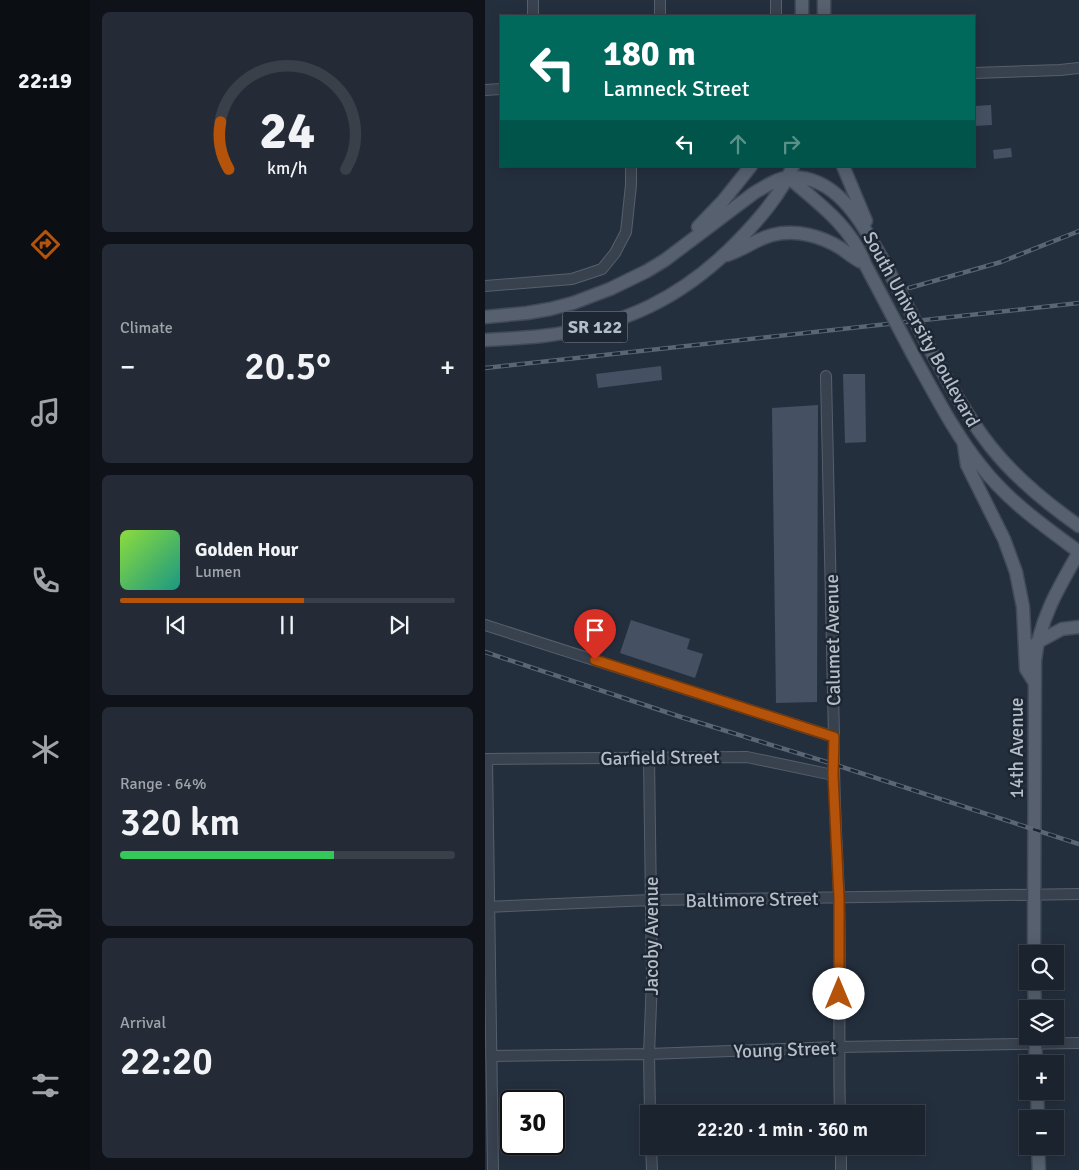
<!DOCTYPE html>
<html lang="en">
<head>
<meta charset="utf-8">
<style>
  :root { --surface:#1b232e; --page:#242b36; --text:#f1f3f6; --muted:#a0a4aa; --line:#39404a; --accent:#b45309 }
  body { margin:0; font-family:Signika,sans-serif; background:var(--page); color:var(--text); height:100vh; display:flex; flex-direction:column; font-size:19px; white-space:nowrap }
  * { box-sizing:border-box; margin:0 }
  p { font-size:16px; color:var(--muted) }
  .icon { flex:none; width:28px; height:28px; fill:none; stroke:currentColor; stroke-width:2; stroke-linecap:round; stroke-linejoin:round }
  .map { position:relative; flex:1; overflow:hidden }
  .side { display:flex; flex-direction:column; gap:12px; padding:12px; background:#0f1319; width:395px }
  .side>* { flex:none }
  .guide { position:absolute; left:15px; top:15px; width:475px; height:152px; border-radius:0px; box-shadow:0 2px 12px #0003,0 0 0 1px var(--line); background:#00695c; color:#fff; overflow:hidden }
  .tools { position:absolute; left:534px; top:945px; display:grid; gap:10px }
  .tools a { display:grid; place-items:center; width:45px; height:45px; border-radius:0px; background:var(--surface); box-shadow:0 2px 12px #0003,0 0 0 1px var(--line); font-size:25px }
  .speed { position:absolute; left:15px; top:1090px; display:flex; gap:10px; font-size:25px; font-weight:700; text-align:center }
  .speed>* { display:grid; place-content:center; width:65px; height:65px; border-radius:50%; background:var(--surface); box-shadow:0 2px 12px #0003,0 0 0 1px var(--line); line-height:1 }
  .speed .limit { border:2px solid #111; border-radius:8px; background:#fff; color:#111 }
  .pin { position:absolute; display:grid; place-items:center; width:42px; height:42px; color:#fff; margin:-51px -21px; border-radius:50% 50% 50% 0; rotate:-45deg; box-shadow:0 0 5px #0007 }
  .pin .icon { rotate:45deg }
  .me { position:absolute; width:55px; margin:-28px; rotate:0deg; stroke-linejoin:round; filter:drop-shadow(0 0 4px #0008) }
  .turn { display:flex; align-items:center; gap:18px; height:105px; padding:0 20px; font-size:22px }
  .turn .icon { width:65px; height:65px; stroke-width:2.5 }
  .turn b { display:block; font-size:35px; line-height:42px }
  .lanes { display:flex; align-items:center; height:48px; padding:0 20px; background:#0003; justify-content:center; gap:25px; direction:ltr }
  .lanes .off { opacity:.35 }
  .big { font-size:38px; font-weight:600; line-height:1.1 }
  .side .widget { flex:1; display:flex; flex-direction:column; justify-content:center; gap:8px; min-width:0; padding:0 18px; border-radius:8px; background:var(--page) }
  .side .dial { align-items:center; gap:0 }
  .dial svg { height:130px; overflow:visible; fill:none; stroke:var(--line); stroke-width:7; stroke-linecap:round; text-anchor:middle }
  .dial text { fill:var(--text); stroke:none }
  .song { display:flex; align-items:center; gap:15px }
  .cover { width:60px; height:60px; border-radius:8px; background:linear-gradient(135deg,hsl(90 70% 55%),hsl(170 70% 35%)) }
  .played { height:5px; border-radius:2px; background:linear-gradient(90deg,var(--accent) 55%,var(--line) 55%) }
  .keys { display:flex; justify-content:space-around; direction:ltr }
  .heat { display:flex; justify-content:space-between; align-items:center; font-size:28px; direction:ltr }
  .charge { height:8px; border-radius:4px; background:linear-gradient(90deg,#34c759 64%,var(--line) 0) }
  .trip { position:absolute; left:155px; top:1105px; width:285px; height:50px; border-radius:0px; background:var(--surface); box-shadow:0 2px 12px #0003,0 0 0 1px var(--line); font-weight:600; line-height:50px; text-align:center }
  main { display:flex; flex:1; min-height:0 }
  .dock { display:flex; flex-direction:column; width:90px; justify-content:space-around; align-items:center; background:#0b0e12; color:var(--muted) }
  .dock .icon { width:35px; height:35px }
  .dock .active { color:var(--accent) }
  .dock b { font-size:22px; color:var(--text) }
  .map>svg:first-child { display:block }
</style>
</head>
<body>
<main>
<nav class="dock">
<b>22:19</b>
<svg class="icon active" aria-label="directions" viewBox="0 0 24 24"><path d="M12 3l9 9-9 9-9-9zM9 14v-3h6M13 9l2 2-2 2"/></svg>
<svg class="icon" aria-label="music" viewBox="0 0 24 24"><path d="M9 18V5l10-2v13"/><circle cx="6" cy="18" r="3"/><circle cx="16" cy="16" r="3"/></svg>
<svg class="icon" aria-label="phone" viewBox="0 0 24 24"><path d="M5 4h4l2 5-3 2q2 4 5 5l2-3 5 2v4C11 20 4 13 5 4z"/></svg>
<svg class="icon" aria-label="climate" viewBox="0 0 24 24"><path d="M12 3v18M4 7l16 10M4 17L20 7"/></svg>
<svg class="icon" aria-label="car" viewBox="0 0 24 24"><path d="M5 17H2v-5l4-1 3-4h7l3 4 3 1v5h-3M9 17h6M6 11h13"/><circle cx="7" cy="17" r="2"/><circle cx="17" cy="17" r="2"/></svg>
<svg class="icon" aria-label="filters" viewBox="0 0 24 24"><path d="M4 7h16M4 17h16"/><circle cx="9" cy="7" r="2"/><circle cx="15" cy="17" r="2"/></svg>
</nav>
<section class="side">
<div class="widget dial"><svg viewBox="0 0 100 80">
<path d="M14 69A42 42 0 1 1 86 69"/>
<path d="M14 69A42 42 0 0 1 9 40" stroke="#b45309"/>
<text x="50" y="56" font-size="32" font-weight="700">24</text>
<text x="50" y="72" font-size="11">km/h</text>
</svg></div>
<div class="widget"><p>Climate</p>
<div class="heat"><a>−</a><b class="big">20.5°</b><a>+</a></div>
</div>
<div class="widget">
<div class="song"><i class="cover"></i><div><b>Golden Hour</b><p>Lumen</p></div></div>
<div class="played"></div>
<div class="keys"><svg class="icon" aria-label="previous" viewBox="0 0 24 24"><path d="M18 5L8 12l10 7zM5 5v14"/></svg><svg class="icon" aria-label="pause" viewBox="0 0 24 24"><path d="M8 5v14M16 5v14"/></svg><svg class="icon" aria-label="next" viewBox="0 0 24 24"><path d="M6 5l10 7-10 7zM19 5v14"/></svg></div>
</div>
<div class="widget"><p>Range · 64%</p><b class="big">320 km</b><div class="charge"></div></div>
<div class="widget"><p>Arrival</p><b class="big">22:20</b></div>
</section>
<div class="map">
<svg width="594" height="1170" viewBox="0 0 594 1170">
  <rect width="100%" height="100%" fill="#242f3e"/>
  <path fill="#455162" d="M506,105L507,125L489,126V106Z
    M526,148L527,157L509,159L508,150Z
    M176,366L177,380L113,388L111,374Z
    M358,374H380L381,442L360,443Z
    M333,405L332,702L291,703L287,408Z
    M146,620L205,639L202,649L218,654L210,678L135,653Z"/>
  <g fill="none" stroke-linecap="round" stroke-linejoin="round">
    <defs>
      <path id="minor" d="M48,0V16
        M175,0V16
        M291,0V16
        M489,73L575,70L594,68
        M0,90L16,89
        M0,286L87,279L117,269L130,253L141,232L146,185V166
        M341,376L349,737C348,790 352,843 354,897C356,969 353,1041 355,1114
        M0,625L349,737
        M164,758L167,979L164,1054L165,1114
        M0,759L262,757L348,775
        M2,759L8,1170
        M0,907L166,900L594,894
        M6,1056L164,1054L353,1047L594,1043
        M166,1146L167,1170
        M356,1146V1170"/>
      <path id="major" d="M339,0V16
        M317,16V0
        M358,166L381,221
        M303,177C333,203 366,226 380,264
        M213,227L238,201L266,166
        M242,255C258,250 271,239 287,235C311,229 337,236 357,249C365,255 371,260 380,264
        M0,317L42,313L65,309L88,303L125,289L162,271L180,260L269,193C279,187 293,178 304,177C353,175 377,224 398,260
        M0,340C19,339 38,338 57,336C137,327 198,298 254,240C275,218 296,194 308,166
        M447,353C465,385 483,418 506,447C529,476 564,505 594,526
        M428,355C449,392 469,433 496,466C523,501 559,526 594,552
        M479,445L482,465L519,539L531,572L538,607L541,669L550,683
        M551,643L577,629L594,627
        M549,954L550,661C554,620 574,587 594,552
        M549,981L550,1009
        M550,1036L551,1064
        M552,1091L553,1119
        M553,1146L554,1170"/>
    </defs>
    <use href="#minor" stroke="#565f6c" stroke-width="12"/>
    <use href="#major" stroke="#414a57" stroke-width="15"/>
    <use href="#minor" stroke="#38414e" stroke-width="10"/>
    <use href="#major" stroke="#56606e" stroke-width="12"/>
    <defs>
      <path id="rail" d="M424,288L516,262L594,231
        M0,368L594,303
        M0,652L196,717L348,764L594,844"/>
    </defs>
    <use href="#rail" stroke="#5a6575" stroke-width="4.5"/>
    <use href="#rail" stroke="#1d2633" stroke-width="2.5" stroke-dasharray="8" stroke-linecap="butt"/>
    <defs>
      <path id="major-bridge" d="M398,260L447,353
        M380,264L428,355"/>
    </defs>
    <use href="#major-bridge" stroke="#414a57" stroke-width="15" stroke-linecap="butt"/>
    <use href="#major-bridge" stroke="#56606e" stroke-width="12"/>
  </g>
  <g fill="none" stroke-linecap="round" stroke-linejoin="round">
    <defs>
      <path id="route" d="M110,660L349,737L348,775L354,898V994"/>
    </defs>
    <use href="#route" stroke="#753606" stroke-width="12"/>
    <use href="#route" stroke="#b45309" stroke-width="9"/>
  </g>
  <g text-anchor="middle" stroke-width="5" stroke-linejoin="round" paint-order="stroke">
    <rect fill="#1d2633" stroke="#878f9c" stroke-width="1" x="77.5" y="311.5" width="65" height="31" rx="4"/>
    <g font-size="18" font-weight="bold" fill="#b4bcc9">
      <text x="110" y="333">SR 122</text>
    </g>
    <g font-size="19" fill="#b4bcc9" stroke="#1d2633">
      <text transform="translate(437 329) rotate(61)" y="7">South University Boulevard</text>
      <text transform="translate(347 640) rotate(-91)" y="7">Calumet Avenue</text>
      <text transform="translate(531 748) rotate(-90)" y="7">14th Avenue</text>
      <text transform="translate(175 757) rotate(-1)" y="7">Garfield Street</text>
      <text transform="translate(267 899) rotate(-1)" y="7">Baltimore Street</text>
      <text transform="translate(166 936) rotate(-90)" y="7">Jacoby Avenue</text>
      <text transform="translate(300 1049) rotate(-2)" y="7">Young Street</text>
    </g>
  </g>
</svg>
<div class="tools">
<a><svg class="icon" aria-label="search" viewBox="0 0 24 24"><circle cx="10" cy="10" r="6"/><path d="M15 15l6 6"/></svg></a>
<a><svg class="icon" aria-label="layers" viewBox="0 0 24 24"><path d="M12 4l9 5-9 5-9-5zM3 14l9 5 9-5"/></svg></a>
<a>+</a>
<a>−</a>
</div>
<div class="speed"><div class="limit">30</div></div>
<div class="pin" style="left:110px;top:660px;background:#d93025"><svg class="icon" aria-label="arrive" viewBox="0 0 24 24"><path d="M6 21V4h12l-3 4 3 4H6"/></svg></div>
<svg class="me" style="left:354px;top:994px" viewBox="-20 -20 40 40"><circle r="19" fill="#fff"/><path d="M0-13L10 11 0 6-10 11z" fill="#b45309"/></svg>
<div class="trip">22:20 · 1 min · 360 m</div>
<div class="guide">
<div class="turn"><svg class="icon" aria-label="left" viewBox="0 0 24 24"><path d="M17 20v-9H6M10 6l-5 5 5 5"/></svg><div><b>180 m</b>Lamneck Street</div></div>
<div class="lanes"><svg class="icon" aria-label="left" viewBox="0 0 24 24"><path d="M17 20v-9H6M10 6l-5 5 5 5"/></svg><svg class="icon off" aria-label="ahead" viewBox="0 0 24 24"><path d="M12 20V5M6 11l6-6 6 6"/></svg><svg class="icon off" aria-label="right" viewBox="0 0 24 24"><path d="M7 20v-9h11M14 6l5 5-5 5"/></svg></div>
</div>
</div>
</main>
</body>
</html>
